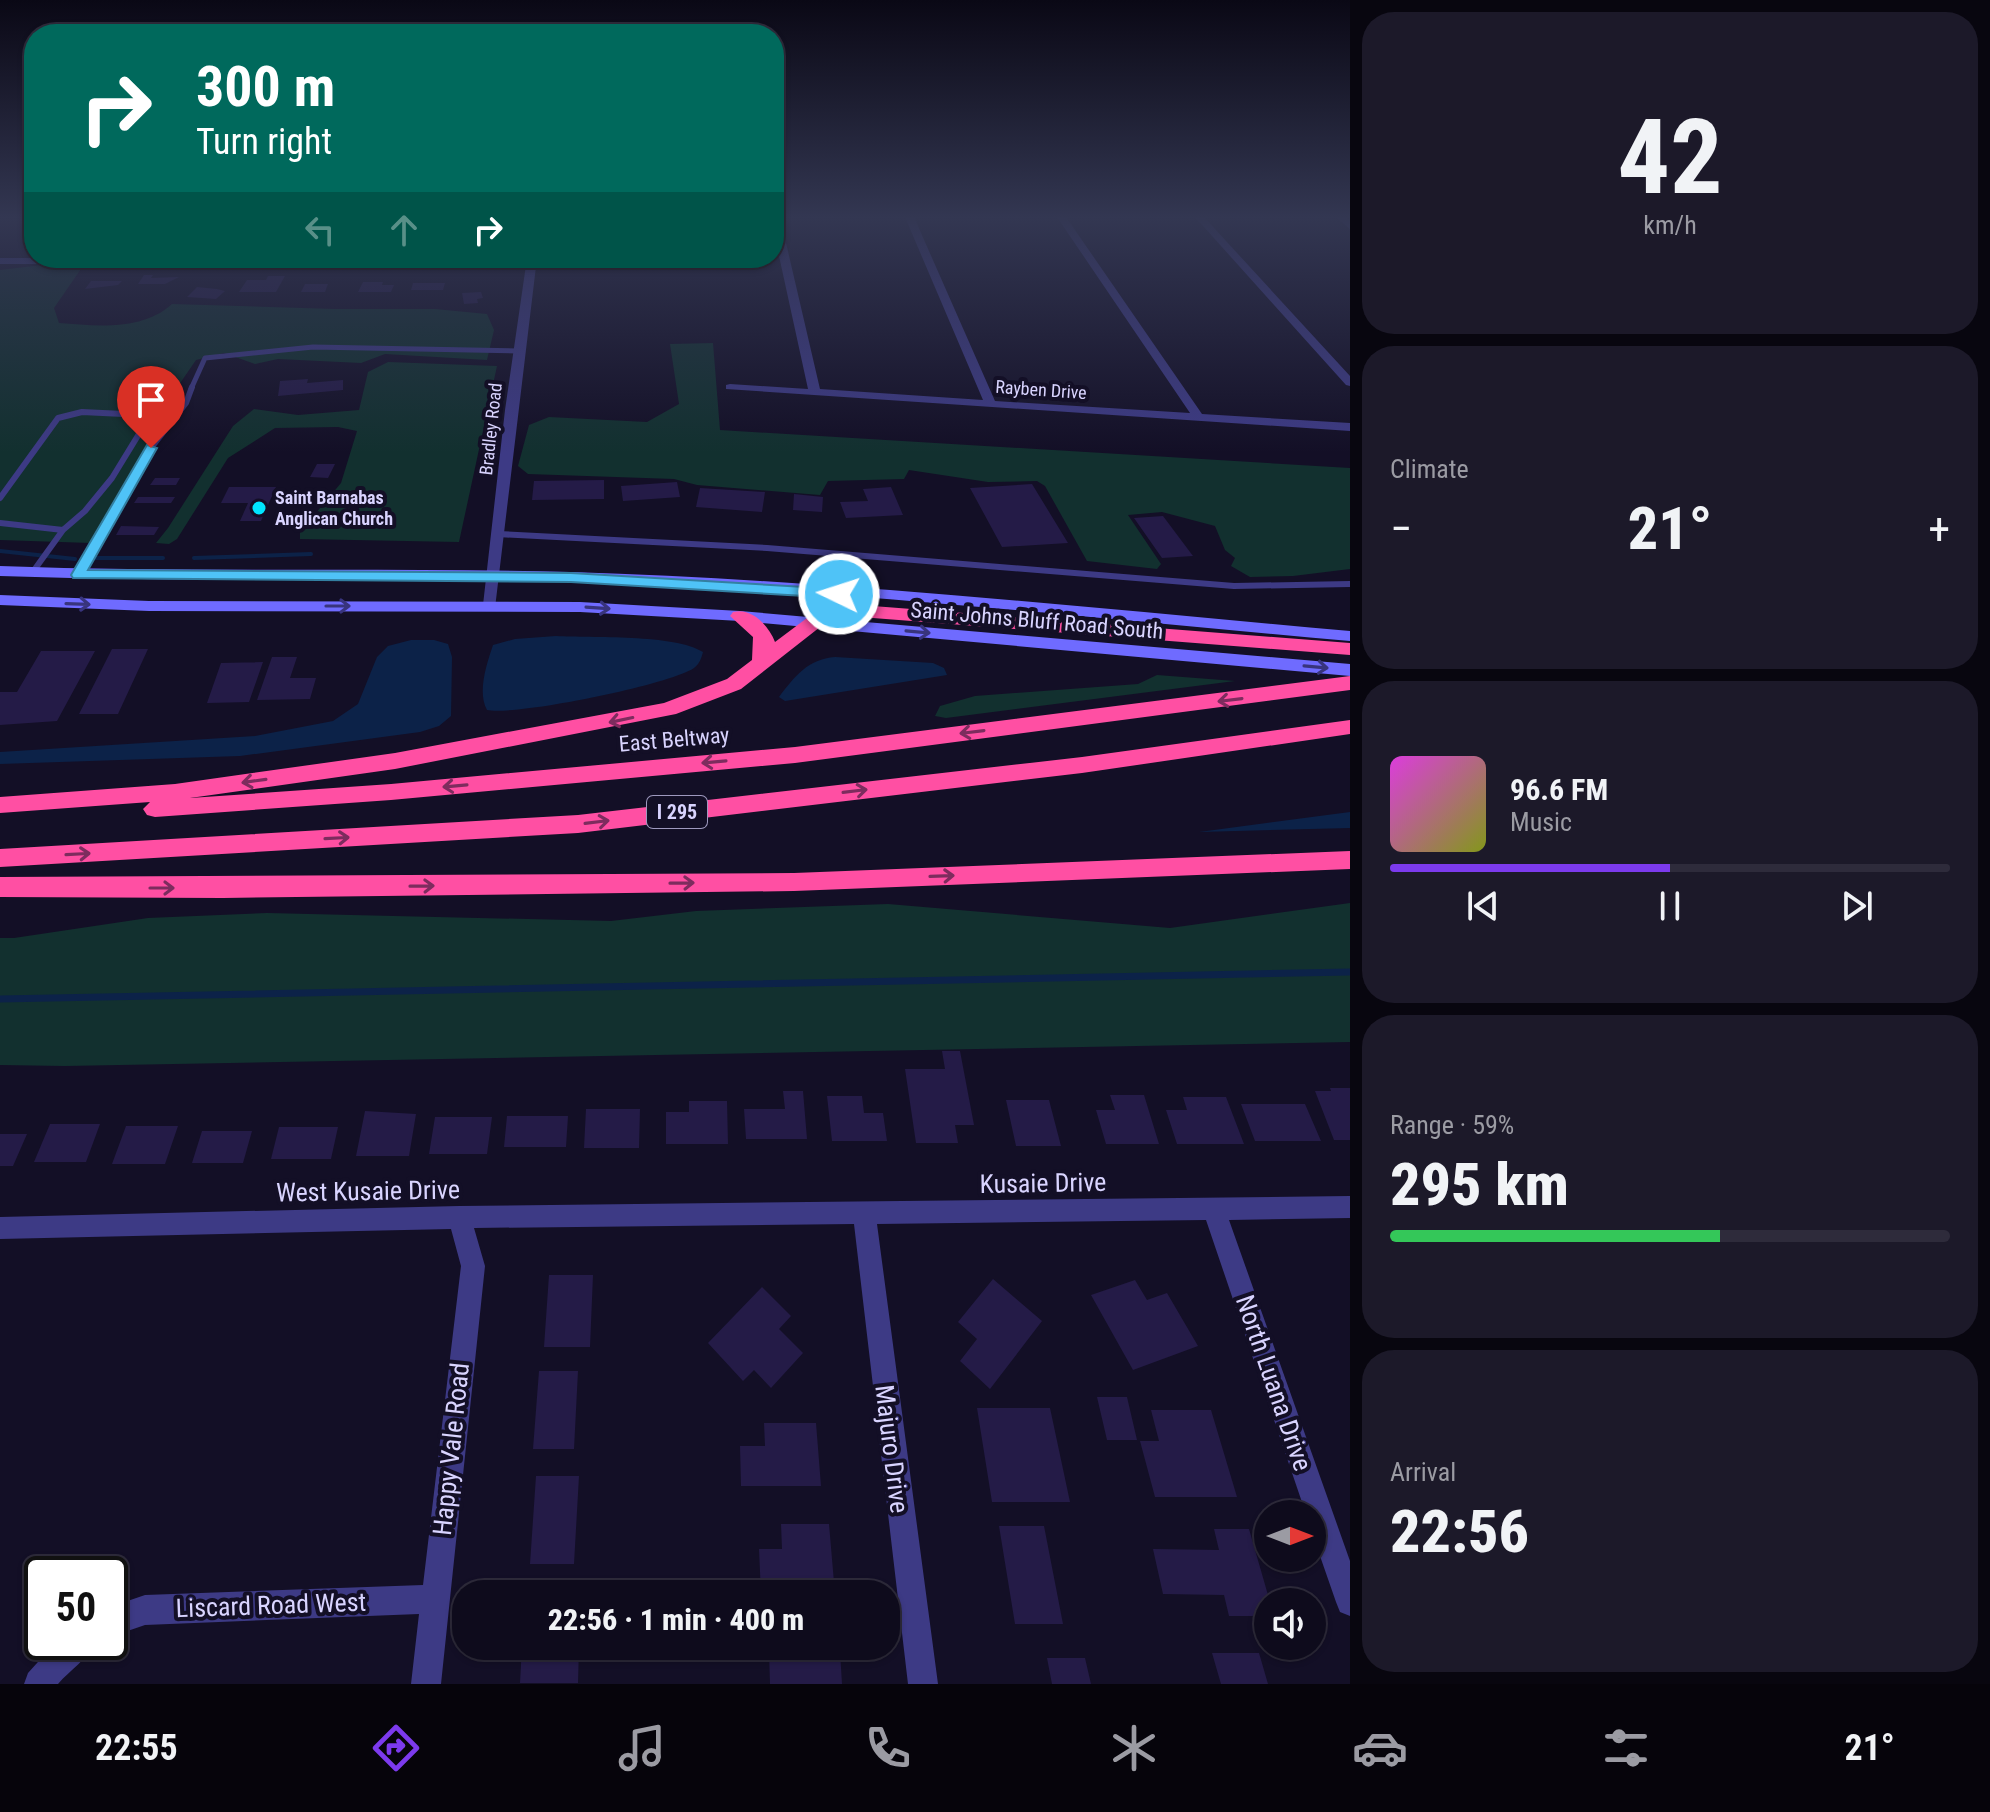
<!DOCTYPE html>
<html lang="en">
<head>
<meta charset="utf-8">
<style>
  :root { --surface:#0e0b1c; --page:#1c1929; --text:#f1f3f6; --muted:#9b9ba3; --line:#2e2b3b; --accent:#7c3aed }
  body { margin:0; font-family:"Roboto Condensed",sans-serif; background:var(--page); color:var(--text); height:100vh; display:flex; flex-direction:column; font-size:30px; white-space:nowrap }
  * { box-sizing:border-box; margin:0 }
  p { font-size:26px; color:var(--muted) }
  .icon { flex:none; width:44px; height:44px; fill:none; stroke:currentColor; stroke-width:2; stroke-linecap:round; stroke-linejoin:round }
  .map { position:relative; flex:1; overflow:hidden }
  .details { display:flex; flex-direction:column; gap:12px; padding:12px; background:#08060f; width:640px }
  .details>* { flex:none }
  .guide { position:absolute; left:24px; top:24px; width:760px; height:244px; border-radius:32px; box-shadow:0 2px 6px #0004,0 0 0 2px var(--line); background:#00695c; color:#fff; overflow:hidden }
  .needle { width:52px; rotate:90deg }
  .controls { position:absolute; left:1254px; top:1500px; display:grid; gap:16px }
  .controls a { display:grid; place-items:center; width:72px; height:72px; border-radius:50%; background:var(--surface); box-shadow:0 2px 6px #0004,0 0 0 2px var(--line); font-size:40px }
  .speed { position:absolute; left:24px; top:1556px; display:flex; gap:16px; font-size:40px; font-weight:700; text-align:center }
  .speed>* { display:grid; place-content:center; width:104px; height:104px; border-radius:50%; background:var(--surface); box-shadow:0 2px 6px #0004,0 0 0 2px var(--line); line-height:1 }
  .speed .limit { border:4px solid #111; border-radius:12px; background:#fff; color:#111 }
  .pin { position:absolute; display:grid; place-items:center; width:68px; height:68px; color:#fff; margin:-82px -34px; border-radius:50% 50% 50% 0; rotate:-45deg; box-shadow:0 0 8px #0007 }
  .pin .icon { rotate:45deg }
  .me { position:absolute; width:88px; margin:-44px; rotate:274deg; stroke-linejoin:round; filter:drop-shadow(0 0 6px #0008) }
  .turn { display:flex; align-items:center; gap:28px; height:168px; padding:0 40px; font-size:36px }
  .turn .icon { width:104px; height:104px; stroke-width:2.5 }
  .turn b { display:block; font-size:56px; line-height:68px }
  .lanes { display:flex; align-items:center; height:76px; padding:0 40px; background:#0003; justify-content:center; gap:40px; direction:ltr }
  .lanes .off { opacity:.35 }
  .big { font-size:60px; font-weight:800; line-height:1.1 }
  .details .widget { flex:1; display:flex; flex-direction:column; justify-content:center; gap:12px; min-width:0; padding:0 28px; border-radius:32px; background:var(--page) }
  .details .dial { align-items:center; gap:0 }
  .dial b { font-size:104px; line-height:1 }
  .song { display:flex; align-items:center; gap:24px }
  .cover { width:96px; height:96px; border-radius:12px; background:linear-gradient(135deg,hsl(300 70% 55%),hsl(70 70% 35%)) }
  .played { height:8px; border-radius:4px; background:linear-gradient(90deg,var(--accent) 50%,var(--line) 50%) }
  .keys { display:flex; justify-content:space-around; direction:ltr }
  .heat { display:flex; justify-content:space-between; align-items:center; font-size:44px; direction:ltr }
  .charge { height:12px; border-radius:6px; background:linear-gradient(90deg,#34c759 59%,var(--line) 0) }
  .trip { position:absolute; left:452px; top:1580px; width:448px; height:80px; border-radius:32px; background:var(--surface); box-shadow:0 2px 6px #0004,0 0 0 2px var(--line); font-weight:800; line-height:80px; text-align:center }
  .menu { display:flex; height:128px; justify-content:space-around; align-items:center; background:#06040b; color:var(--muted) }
  .menu .icon { width:56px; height:56px }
  .menu .current { color:var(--accent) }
  .menu b { font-size:36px; color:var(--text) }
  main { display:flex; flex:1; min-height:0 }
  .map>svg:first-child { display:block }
</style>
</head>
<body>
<main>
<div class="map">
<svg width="1350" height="1684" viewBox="0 0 1350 1684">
  <rect width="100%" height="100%" fill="#130f26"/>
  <path fill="#12302f" d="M42,265L83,266L54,308L59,323C96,326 143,331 172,304L335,309H435L487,314L494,330L487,360L385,354L361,363L278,359L255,364L224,353L196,360L161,411L166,419L91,543L0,540V270Z
    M713,343L720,430L1350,468V569L1293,576L1250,577L1231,566L1235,558L1225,550L1215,526L1162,512L1128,515L1161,564L1157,569L1087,561L1045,486L1037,481L988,482L909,470L904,479L828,481L820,495L697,485L674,479L528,474L518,466L529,425L549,417L647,422L679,404L670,344Z
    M388,362L497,366L459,542L300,539V532L341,483L357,431L338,427L275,428L228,458L177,539L169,544L156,543L168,528L233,426L254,409L298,415L359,410L368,372Z
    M1157,675L1235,681L946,718L935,716L940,706L975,696L1138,684Z
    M1350,903V1042L65,1066L0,1065V938H14L148,918L267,913L611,921L696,911L888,904L1170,928Z"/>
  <path fill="#0c2248" d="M556,636C591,638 675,634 703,652C701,659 700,663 694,668C669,685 516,716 487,710C477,692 487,663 493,645L515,639Z
    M411,640H434L448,644L452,657L451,716L439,726L420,732L240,756L0,764V752L255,736L333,721L358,704L377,657L388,646Z
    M835,657L933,663L944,668L947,675L785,701L779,697C795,676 808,659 835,657Z
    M1350,812V828L1199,832Z"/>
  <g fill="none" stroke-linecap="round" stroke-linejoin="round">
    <path stroke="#0c2248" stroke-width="4" d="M0,551L75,559
      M94,558H163
      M194,558L311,554"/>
    <path stroke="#0c2248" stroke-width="7" d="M0,999L1350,972"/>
  </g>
  <path fill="#241b47" d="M144,275H153L151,278L179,277L165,284H138Z
    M268,276H285L276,292H239L247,280H266Z
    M91,281H122L118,285L85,289Z
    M363,282H383L382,285H394L391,292H358Z
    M413,283H445L443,290H411Z
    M305,284H328L325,292H301Z
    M197,287L217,289L225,291L216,299L187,297Z
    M481,292L483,298L477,299L478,303L464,304L462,293Z
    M308,379L307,383L343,380V390L278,396L280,381Z
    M317,464H335L328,478L310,477Z
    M155,478H180L176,485H150Z
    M604,480V499L532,500L534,481Z
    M677,482L680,497L623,501L621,486Z
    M1032,484L1068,543L1002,547L970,488Z
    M229,487H276L261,521H240L248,503H221Z
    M891,487L903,515L846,518L840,502L868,501L863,489Z
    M700,488L765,492L762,512L696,507Z
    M794,494L823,497L822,512L793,510Z
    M138,497H175L171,503H134Z
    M1163,516L1193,556L1162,558L1134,518Z
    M121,526L159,527L154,535H116Z
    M112,649H148L118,714H79Z
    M41,651H95L57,721L0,725V692H17Z
    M272,657H297L290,678H316L310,699L257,700Z
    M263,662L249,702L207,703L221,663Z
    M942,1051H960L974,1125H955L958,1143H916L905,1069H945Z
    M1330,1088H1350V1140H1334L1315,1091H1331Z
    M783,1091H803L807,1139H746L744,1109H785Z
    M1110,1095H1144L1159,1144H1106L1096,1110H1115Z
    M827,1096H862L864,1113H883L887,1141H832Z
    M1183,1097H1226L1244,1144H1177L1166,1110H1187Z
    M1006,1100H1049L1061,1146H1016Z
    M689,1101H727L728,1144H666V1112H689Z
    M1241,1104H1305L1321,1141H1255Z
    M586,1109H640L639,1148H584Z
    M365,1111L416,1114L409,1156H356Z
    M507,1116H568L566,1147H504Z
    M435,1117H492L487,1154H429Z
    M50,1124H100L86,1162H34Z
    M126,1126H178L165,1164H112Z
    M279,1127H338L331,1159H271Z
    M202,1131H252L243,1163H192Z
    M0,1134H27L13,1166H0Z
    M549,1275H593L590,1347H544Z
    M993,1279L1042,1321L990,1389L960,1361L977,1339L958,1322Z
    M1135,1280L1147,1300L1167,1293L1198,1346L1133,1370L1091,1295Z
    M762,1287L791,1316L779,1329L803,1353L771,1388L754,1370L743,1381L708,1343Z
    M539,1371H578L574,1449H533Z
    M1097,1397H1127L1137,1440H1107Z
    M977,1408H1050L1070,1502H992Z
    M1151,1410H1211L1237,1497H1155L1140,1441H1159Z
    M764,1423H816L821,1486H741L740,1446H765Z
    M536,1476H579L574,1564H530Z
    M781,1524H829L835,1594H761L759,1549H782Z
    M999,1526H1044L1063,1624H1015Z
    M1214,1529H1249L1270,1602L1268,1616H1229L1224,1595L1163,1594L1153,1549L1219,1550Z
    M522,1646H579L578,1683H520Z
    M769,1651H840L842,1684H770Z
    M1212,1653H1259L1268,1684H1221Z
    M1047,1658H1085L1091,1684H1052Z"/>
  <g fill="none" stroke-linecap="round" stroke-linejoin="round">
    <path stroke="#3d3a85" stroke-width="5" d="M191,389L205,358L313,347L519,351"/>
    <path stroke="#3d3a85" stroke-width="6" d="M0,498L58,418L82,412L144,415L142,429L112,478L85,511L63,530L32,573
      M0,523L63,530
      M498,534L767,548L1234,586L1350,584
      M78,575L151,448L186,403L192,387"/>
    <path fill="#3d3a85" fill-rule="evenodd" d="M774,217H780L820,389L983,400L905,217H914L995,401L1190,413L1057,217H1066L1202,414L1350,423V431L726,389V385L730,384L808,389L774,233Z
      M1195,217H1204L1350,376V386L1346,385Z
      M1336,217H1346L1350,221V229Z
      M0,258H537L495,608H485L483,605L505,410L526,265L0,264Z
      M1350,1196V1218L1229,1220L1350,1561V1616L1340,1612L1336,1602L1312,1533V1514H1306L1206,1220L877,1224L938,1684H908L854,1224L474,1228L485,1266L441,1684H411L419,1614L145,1625L110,1637V1607L145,1595L423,1585L461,1266L451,1229L0,1239V1217L459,1206Z
      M56,1642H95C88,1659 70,1670 58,1684H24L28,1673Z"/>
    <path fill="#6f6bff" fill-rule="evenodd" d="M0,566C190,573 381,567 571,572C831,580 1091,608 1350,631V641C1121,621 893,595 663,585C466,577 269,582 71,578L0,576Z
      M0,595L149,601L580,602L740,611L1350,664V676L740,621L580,612L149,611L0,605Z"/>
    <path fill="#ff4fa3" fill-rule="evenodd" d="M847,604L1350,643V655L847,616L829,620L741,689L676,714L395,769L190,798L391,784L795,747L1350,676V690L795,763L391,800L155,817L147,815L143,809L150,802L0,813V797L175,784L395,753L664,703L727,679L752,660L753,637L730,616L733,612C752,607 769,626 775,642L815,612Z
      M1350,720V734L1082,773L578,833L0,867V849L578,815L1082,757Z
      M1350,851V869L794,891L223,898L0,897V877L794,873Z"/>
  </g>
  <defs><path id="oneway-shaft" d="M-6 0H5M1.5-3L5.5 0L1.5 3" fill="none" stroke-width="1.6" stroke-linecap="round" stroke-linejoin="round" transform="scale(2)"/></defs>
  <g stroke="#38347d">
    <use href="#oneway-shaft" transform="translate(78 604) rotate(2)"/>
    <use href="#oneway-shaft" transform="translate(338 606)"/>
    <use href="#oneway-shaft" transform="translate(598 608) rotate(4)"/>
    <use href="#oneway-shaft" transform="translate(918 632) rotate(5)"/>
    <use href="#oneway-shaft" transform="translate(1316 667) rotate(5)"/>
  </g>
  <g stroke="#7d2c5e">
    <use href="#oneway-shaft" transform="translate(1230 700) rotate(173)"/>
    <use href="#oneway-shaft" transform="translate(621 720) rotate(168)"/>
    <use href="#oneway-shaft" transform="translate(972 732) rotate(173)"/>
    <use href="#oneway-shaft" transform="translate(714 762) rotate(175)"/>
    <use href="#oneway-shaft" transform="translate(254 781) rotate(172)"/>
    <use href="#oneway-shaft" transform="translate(455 786) rotate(175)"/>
    <use href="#oneway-shaft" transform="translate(855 791) rotate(-7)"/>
    <use href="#oneway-shaft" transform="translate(597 822) rotate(-7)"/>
    <use href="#oneway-shaft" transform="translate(337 838) rotate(-3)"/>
    <use href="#oneway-shaft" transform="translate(78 854) rotate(-3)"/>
    <use href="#oneway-shaft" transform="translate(942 876) rotate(-2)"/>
    <use href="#oneway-shaft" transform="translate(682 883) rotate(-1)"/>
    <use href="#oneway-shaft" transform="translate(422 886) rotate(-1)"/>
    <use href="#oneway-shaft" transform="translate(162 888)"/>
  </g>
  <linearGradient id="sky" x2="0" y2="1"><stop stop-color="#0a0815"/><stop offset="0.48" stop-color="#333752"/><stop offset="1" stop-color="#333752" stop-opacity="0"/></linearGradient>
  <rect width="1350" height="453" fill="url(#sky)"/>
  <path fill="#4fc3f7" stroke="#337fa1" stroke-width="2" d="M147,445L157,448L88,570L571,573L839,589L846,594L839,598L571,582L73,578L71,575Z"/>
  <circle fill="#00e5ff" stroke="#130f26" stroke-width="3" cx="259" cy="508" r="8"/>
  <g text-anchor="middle" stroke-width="8" stroke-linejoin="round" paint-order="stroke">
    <g font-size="18" fill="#d9d4ff" stroke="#130f26">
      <text transform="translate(1041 390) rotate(4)" y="6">Rayben Drive</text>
      <text transform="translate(491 429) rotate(-84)" y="6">Bradley Road</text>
    </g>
    <g font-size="18" font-weight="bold" fill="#d9d4ff" stroke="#130f26" text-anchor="start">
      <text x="275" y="504">Saint Barnabas<tspan x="275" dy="21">Anglican Church</tspan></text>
    </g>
    <rect fill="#130f26" stroke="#9e99be" stroke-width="2" x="647" y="796" width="60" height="32" rx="6"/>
    <g font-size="20" font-weight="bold" fill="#d9d4ff">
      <text x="677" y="819">I 295</text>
    </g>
    <g font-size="22" fill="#d9d4ff" stroke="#130f26">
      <text transform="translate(1037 620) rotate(5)" y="8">Saint Johns Bluff Road South</text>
      <text transform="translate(674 739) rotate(-5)" y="8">East Beltway</text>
    </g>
    <g font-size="26" fill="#d9d4ff" stroke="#130f26">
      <text transform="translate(1043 1183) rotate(-1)" y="9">Kusaie Drive</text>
      <text transform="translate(368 1191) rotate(-1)" y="9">West Kusaie Drive</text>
      <text transform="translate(1274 1383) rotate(71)" y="9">North Luana Drive</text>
      <text transform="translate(451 1449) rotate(-84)" y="9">Happy Vale Road</text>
      <text transform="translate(892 1449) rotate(83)" y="9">Majuro Drive</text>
      <text transform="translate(271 1605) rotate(-2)" y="9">Liscard Road West</text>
    </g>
  </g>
</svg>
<div class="controls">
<a><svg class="needle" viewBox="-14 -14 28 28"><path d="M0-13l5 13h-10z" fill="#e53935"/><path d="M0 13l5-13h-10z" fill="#9b9ba3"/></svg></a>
<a><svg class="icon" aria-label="sound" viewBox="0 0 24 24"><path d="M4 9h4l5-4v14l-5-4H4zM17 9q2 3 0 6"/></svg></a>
</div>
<div class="speed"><div class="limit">50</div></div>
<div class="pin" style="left:151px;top:448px;background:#d93025"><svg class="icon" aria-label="arrive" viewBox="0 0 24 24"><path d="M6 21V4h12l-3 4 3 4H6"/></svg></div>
<svg class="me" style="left:839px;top:594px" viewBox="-20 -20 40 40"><circle r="17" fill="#4fc3f7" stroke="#fff" stroke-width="3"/><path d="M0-11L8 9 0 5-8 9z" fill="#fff"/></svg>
<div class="trip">22:56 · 1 min · 400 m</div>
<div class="guide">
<div class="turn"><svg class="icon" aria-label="right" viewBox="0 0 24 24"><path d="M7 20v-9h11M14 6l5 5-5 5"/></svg><div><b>300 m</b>Turn right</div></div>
<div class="lanes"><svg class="icon off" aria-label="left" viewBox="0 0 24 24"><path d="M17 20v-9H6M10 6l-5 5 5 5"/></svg><svg class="icon off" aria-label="ahead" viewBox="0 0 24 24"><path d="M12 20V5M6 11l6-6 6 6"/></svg><svg class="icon" aria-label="right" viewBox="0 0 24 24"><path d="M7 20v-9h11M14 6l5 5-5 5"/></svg></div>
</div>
</div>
<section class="details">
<div class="widget dial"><b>42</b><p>km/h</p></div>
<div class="widget"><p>Climate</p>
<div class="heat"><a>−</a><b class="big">21°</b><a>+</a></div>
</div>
<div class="widget">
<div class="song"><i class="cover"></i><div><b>96.6 FM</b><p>Music</p></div></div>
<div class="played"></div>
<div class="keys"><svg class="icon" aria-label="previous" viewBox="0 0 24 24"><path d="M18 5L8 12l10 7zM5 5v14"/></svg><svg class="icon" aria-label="pause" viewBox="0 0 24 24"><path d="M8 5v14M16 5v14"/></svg><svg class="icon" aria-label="next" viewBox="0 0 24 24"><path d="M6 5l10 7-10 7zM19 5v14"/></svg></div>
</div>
<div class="widget"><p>Range · 59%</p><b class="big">295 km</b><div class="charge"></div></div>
<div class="widget"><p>Arrival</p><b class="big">22:56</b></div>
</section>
</main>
<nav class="menu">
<b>22:55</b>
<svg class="icon current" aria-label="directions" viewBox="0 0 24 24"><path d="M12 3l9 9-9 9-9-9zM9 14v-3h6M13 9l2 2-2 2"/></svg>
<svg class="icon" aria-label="music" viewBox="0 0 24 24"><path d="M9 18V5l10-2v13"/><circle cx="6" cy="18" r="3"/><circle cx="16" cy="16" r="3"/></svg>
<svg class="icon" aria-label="phone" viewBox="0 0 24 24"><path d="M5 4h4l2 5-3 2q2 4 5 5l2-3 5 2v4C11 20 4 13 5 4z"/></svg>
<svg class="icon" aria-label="climate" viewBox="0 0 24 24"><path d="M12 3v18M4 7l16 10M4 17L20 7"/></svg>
<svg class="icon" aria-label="car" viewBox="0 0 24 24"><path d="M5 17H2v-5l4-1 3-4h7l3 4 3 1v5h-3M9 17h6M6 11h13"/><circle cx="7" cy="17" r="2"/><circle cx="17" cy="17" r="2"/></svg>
<svg class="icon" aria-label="filters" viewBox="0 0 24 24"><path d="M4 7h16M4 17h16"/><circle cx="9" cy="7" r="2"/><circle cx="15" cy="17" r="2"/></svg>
<b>21°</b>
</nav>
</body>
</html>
